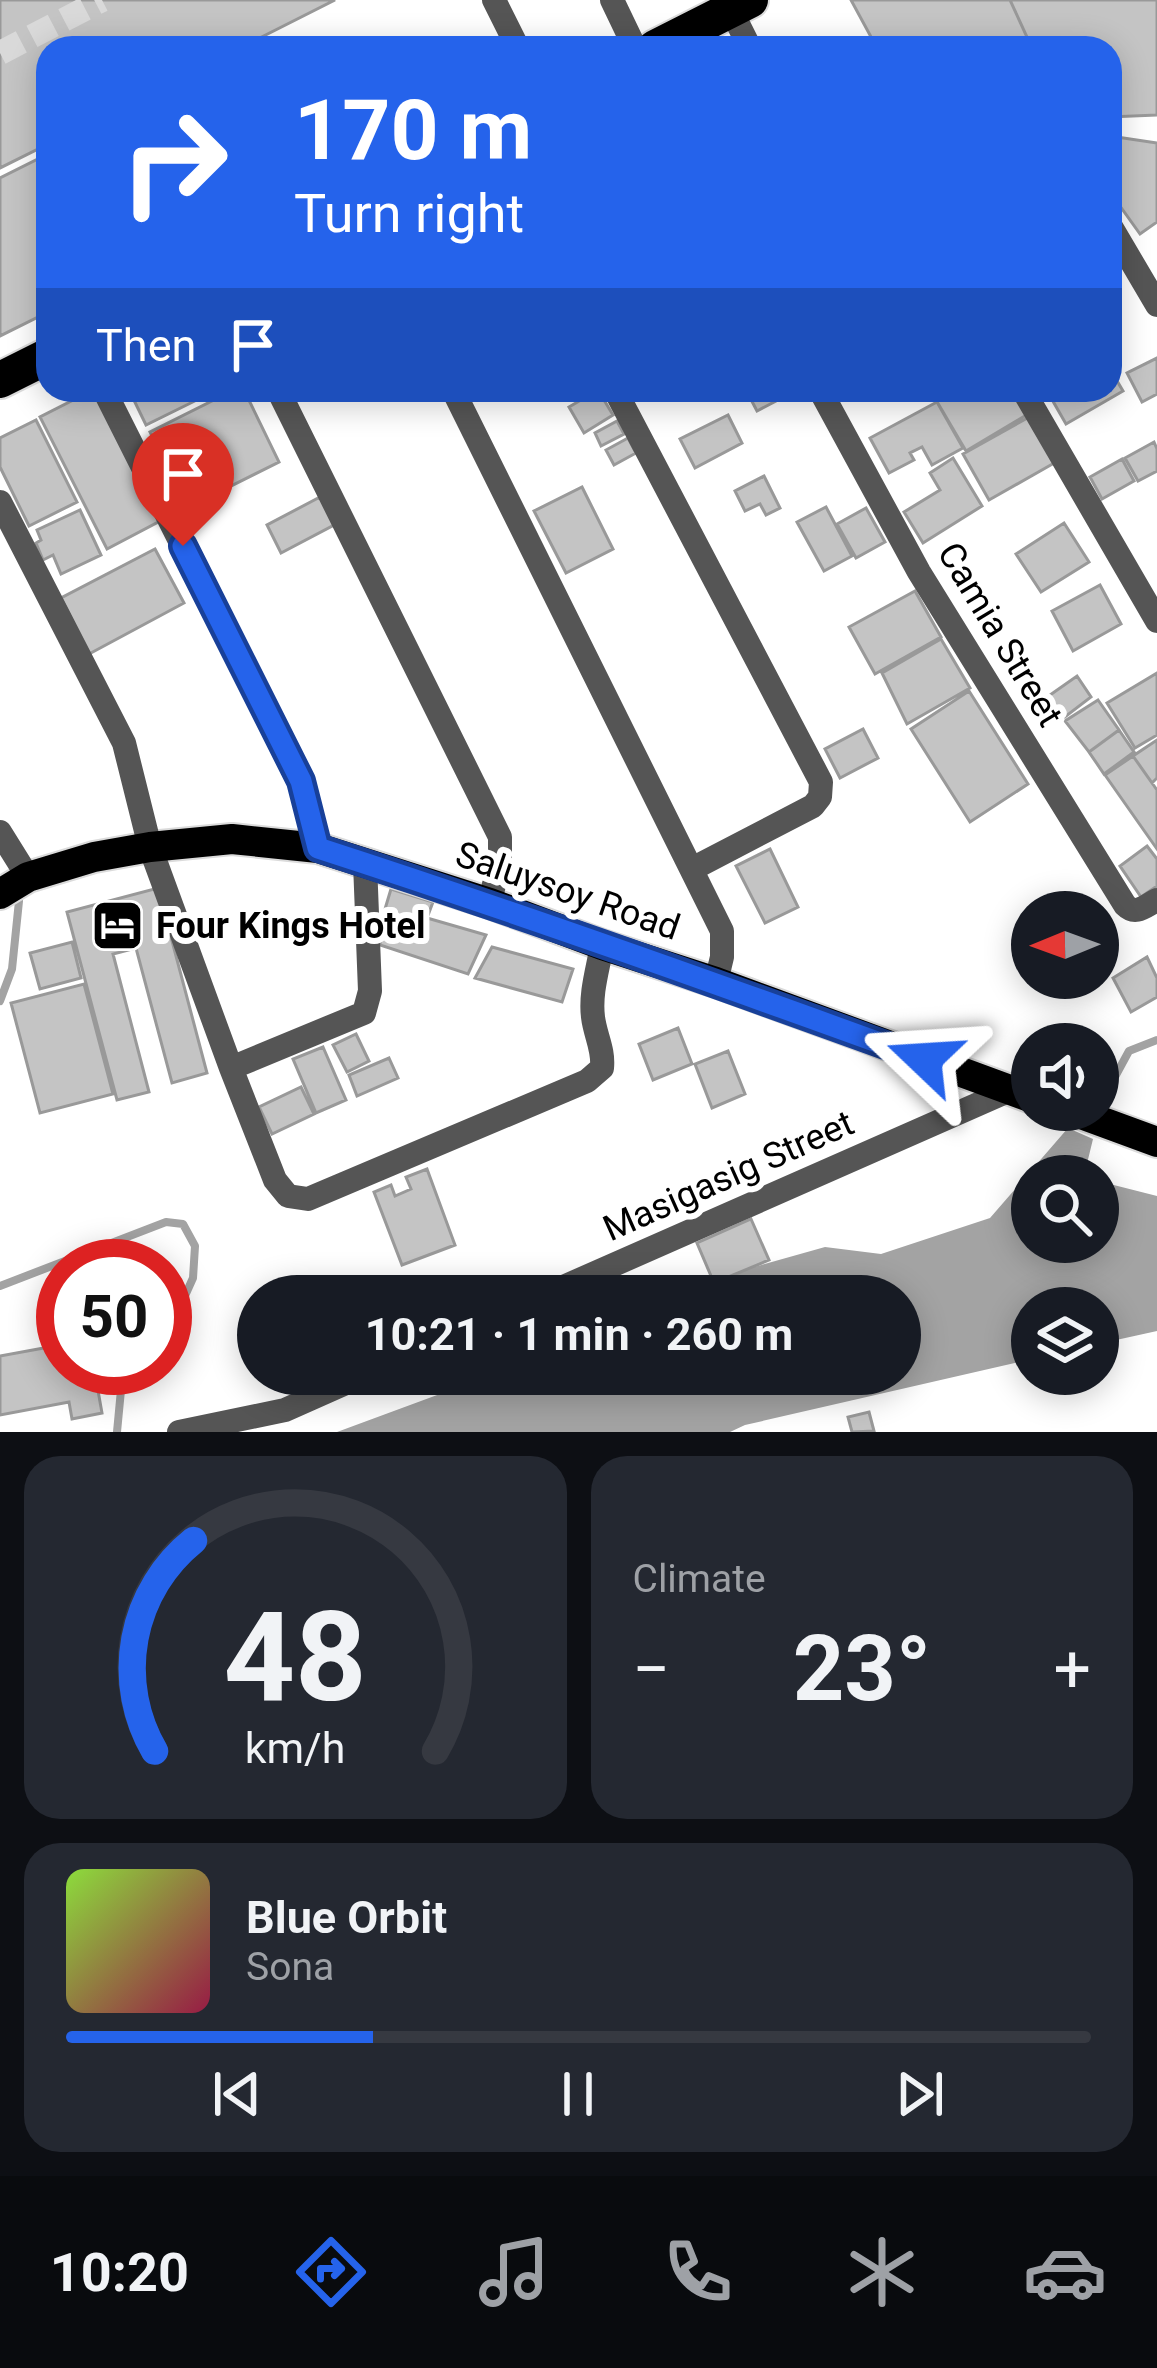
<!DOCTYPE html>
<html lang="en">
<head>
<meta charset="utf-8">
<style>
  :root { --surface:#171b24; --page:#242831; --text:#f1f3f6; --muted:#9ea1a6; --line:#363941; --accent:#2563eb }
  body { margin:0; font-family:Roboto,sans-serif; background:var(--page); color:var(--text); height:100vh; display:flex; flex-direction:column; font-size:45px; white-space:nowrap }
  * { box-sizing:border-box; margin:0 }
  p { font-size:39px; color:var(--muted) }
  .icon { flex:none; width:66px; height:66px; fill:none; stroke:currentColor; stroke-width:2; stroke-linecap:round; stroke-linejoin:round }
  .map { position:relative; height:1432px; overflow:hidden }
  .panel { display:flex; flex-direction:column; gap:24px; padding:24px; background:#0d0f14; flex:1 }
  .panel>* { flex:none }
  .banner { position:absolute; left:36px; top:36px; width:1086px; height:366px; border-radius:36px; box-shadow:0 6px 30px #0003; background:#2563eb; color:#fff; overflow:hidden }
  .needle { width:78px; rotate:269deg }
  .tools { position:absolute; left:1011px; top:891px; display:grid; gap:24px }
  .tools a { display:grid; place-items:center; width:108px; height:108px; border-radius:50%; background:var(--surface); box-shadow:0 6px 30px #0003; font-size:60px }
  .speed { position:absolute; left:36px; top:1239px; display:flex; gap:24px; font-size:60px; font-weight:700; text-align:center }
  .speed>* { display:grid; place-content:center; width:156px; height:156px; border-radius:50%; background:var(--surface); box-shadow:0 6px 30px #0003; line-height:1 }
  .speed .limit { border:18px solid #d22; background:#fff; color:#111 }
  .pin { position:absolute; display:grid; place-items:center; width:102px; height:102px; color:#fff; margin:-123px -51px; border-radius:50% 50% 50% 0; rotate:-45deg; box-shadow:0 0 12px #0007 }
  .pin .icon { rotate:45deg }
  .me { position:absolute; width:132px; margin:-66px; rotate:290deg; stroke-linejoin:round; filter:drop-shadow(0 0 9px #0008) }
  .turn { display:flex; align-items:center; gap:42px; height:252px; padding:0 60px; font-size:54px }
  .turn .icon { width:156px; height:156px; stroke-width:2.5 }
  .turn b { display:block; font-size:84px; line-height:102px }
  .then { display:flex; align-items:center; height:114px; padding:0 60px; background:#0003; gap:24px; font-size:45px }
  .big { font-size:90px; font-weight:700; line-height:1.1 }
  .panel .card { flex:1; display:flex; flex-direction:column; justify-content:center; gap:18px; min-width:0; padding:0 42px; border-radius:36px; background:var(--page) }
  .panel .dial { align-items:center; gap:0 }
  .dial svg { height:312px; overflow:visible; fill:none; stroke:var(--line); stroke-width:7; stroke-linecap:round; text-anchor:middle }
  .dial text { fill:var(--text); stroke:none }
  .song { display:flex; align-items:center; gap:36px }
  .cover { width:144px; height:144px; border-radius:18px; background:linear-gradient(135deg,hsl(90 70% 55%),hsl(340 70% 35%)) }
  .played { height:12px; border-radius:6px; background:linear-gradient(90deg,var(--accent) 30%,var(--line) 30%) }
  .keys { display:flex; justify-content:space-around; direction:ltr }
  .heat { display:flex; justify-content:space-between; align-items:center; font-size:66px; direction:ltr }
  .panel .tiles { flex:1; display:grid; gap:24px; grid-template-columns:1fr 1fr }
  .card:last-child { grid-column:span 2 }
  .trip { position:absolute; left:237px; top:1275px; width:684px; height:120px; border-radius:60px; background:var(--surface); box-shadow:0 6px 30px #0003; font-weight:700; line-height:120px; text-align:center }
  .menu { display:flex; height:192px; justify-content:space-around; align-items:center; background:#090b0e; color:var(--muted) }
  .menu .icon { width:84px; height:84px }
  .menu .active { color:var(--accent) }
  .menu b { font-size:54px; color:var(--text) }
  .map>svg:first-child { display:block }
</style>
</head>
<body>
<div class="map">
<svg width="1157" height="1432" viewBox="0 0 1157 1432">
  <rect width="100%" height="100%" fill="#fff"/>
  <path fill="#a3a3a3" d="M1068,1128L1093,1139L1084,1176H1032V1242H1098V1181L1157,1196V1331L1098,1344V1308H1032V1359L745,1425L730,1432H337L494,1374H900V1296H669L698,1283L825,1247L881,1254L990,1218Z"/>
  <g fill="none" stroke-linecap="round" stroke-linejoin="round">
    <path stroke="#a3a3a3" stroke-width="8" d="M0,1001L12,969L19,901
      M1098,1108L1129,1051L1157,1040
      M0,1286L166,1222L183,1224L195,1246L193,1278L165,1340
      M117,1432L121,1390L140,1368"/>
  </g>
  <path fill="#c4c4c4" stroke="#999" stroke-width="3" d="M0,0H335L240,48H48V144L0,168Z
    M851,0H1010L1032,48H877Z
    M1010,0H1157V115L1110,117V48H1032Z
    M1110,136L1157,143V222L1140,234L1110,192Z
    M48,154V312L0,336V178Z
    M1157,358V394L1142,402L1127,373Z
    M1110,369L1123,391L1066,424L1050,396L1061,390H1110Z
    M93,390L160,521L107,549L40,417Z
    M129,390H217L146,425Z
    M234,390H244L279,462L187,508L150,432Z
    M598,390L613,415L584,433L569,407Z
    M746,390H792L793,392L757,411Z
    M953,390H1014L1028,414L966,451L936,400Z
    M937,402L963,448L932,465L922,447L910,453L914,460L889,473L870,438Z
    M728,415L742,443L695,468L680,439Z
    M1031,416L1056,462L989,500L963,454Z
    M36,420L77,502L29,526L0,467V438Z
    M617,421L624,434L601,446L595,433Z
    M628,438L636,453L614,465L606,450Z
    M1154,442L1157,449V471L1138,481L1125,458Z
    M953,458L982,506L923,543L904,512L940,490L930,473Z
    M1122,459L1134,481L1102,499L1090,477Z
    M764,476L780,508L766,515L760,504L745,511L735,491Z
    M582,487L613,549L566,573L534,511Z
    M320,497L334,525L281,553L267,525Z
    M826,507L852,556L824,571L797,522Z
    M866,508L885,542L856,558L837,524Z
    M80,510L101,555L61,574L53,555L43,560L36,543L41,540L37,530Z
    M1064,523L1089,562L1041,592L1016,554Z
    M155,549L184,603L89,654L61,598Z
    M1100,585L1121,624L1073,651L1052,611Z
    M915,591L941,637L875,674L849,627Z
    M941,639L970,688L907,724L882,673Z
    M1157,673V735L1135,748L1107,703Z
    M1077,676L1091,697L1061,720L1050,695Z
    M969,691L1028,784L970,822L911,729Z
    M1098,700L1119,730L1089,752L1065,721Z
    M863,729L878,758L840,778L825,749Z
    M1119,730L1134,752L1104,774L1089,752Z
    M1157,740V778L1152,783L1133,756Z
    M1133,756L1157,790V849L1105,775Z
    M1147,846L1157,859V886L1141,897L1120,866Z
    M770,849L798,907L765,923L736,866Z
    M158,888L207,1073L172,1083L136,948L113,954L149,1092L117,1100L67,912Z
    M391,889L433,902L427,918L486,935L468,974L380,945L382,919Z
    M72,942L81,978L40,989L30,953Z
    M492,947L573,969L562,1002L475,978Z
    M1147,957L1157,978V997L1131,1012L1113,978Z
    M84,984L113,1094L40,1113L11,1003Z
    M678,1028L692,1064L653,1080L639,1044Z
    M356,1034L369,1061L347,1072L333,1045Z
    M323,1047L346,1100L316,1113L293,1059Z
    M728,1051L745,1094L712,1108L695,1064Z
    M389,1058L398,1078L357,1096L349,1075Z
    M301,1087L314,1114L272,1134L259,1107Z
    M427,1169L455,1245L402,1265L374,1192L391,1185L395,1196L411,1189L406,1177Z
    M751,1219L769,1260L714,1283L697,1243Z
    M63,1327V1368H94L102,1413L72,1419L69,1402L0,1415V1356L60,1345L57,1328Z
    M869,1412L874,1431L852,1432L848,1417Z"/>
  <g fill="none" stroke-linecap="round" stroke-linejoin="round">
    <path stroke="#d9d9d9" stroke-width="24" stroke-dasharray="24 12" stroke-linecap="butt" d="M0,53L102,0"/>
    <defs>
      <path id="major" d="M0,894L28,877L94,857L150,847L232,839L318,848L490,903L602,945L716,982L1032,1098
        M1070,1110L1157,1142"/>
      <path id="highway" d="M655,48L750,0
        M0,380L48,356"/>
    </defs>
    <use href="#major" stroke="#dbdbdb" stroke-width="34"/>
    <use href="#highway" stroke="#dbdbdb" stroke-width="40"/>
    <path stroke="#555" stroke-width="24" d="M494,0L518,48
      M612,0L635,48
      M731,10L750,48
      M1110,225L1157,305
      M104,390L301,781L318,848
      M278,390L500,837V856L490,903
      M453,390L722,931V957L716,982
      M615,390L821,782L820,797L813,806L692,869
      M820,390L919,572L1125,905C1136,916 1145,906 1157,900
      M1023,390L1157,621
      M0,502L124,743L150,847L231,1068L275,1180L288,1196L308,1199L587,1081L602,1068C604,1049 595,1035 593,1017C590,993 598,969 602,945
      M0,832L28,877
      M231,1068L364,1013L370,991L365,863
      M543,1296L1008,1091
      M179,1432L285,1410L366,1374"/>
    <use href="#major" stroke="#000" stroke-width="30"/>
    <use href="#highway" stroke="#000" stroke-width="36"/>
  </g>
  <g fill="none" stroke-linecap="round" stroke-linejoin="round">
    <defs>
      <path id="route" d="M183,546L301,781L318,848C522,914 723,986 924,1059"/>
    </defs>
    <use href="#route" stroke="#184099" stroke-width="30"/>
    <use href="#route" stroke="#2563eb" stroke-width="21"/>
  </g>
  <defs>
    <symbol id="hotel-square" viewBox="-11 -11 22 22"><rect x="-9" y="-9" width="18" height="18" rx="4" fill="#000" stroke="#fff"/><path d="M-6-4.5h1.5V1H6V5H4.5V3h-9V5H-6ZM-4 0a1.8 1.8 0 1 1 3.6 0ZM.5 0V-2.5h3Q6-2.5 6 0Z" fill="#fff"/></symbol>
  </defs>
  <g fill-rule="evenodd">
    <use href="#hotel-square" x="88" y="896" width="59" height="59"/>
  </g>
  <g text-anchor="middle" stroke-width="12" stroke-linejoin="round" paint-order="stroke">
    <g font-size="36" fill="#000" stroke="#fff">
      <text transform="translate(1001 634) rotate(59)" y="13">Camia Street</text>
      <text transform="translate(568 890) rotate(19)" y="13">Saluysoy Road</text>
      <text transform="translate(728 1175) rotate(-24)" y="13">Masigasig Street</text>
    </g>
    <g font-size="36" font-weight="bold" fill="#000" stroke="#fff" text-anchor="start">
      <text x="156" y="938">Four Kings Hotel</text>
    </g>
  </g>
</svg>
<div class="tools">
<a><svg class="needle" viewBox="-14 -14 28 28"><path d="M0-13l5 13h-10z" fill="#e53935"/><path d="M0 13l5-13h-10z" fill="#9ea1a6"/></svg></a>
<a><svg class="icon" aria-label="sound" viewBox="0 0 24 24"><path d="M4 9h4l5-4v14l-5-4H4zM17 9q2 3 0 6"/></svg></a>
<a><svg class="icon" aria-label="search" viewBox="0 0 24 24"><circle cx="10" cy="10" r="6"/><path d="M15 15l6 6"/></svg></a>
<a><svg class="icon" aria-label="layers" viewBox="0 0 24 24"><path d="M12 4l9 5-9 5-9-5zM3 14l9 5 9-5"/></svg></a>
</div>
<div class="speed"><div class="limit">50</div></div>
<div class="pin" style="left:183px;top:546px;background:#d93025"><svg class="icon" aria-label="arrive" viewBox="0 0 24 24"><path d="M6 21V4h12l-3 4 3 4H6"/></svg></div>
<svg class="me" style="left:924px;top:1059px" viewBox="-20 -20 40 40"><path d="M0-17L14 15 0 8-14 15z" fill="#2563eb" stroke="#fff" stroke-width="4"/></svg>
<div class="trip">10:21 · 1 min · 260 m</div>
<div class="banner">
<div class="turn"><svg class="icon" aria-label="right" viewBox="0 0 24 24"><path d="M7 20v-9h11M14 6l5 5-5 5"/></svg><div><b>170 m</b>Turn right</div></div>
<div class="then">Then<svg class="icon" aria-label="arrive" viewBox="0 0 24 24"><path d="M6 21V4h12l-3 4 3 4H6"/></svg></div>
</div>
</div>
<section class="panel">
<div class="tiles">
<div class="card dial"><svg viewBox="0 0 100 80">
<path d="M14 69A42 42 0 1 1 86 69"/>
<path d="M14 69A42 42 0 0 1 24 15" stroke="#2563eb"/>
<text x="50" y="56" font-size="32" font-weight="700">48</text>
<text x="50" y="72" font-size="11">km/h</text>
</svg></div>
<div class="card"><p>Climate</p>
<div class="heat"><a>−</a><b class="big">23°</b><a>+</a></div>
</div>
<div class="card">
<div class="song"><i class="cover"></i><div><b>Blue Orbit</b><p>Sona</p></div></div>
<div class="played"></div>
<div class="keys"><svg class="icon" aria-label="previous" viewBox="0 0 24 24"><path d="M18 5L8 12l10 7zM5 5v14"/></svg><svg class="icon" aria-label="pause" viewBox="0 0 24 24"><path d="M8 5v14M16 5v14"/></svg><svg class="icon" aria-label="next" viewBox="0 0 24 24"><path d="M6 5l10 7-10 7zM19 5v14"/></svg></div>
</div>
</div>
</section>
<nav class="menu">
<b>10:20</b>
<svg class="icon active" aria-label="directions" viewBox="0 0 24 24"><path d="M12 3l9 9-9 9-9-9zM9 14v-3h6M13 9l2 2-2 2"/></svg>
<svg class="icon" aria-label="music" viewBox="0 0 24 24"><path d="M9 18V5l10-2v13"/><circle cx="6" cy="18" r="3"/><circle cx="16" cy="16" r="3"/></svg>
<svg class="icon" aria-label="phone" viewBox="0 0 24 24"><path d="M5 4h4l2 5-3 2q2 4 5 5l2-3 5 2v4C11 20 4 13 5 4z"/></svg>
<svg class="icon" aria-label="climate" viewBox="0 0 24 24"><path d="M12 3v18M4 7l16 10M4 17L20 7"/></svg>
<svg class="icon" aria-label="car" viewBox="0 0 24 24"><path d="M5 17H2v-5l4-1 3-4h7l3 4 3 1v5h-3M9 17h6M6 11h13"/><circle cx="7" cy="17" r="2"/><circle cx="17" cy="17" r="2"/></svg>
</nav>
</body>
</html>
